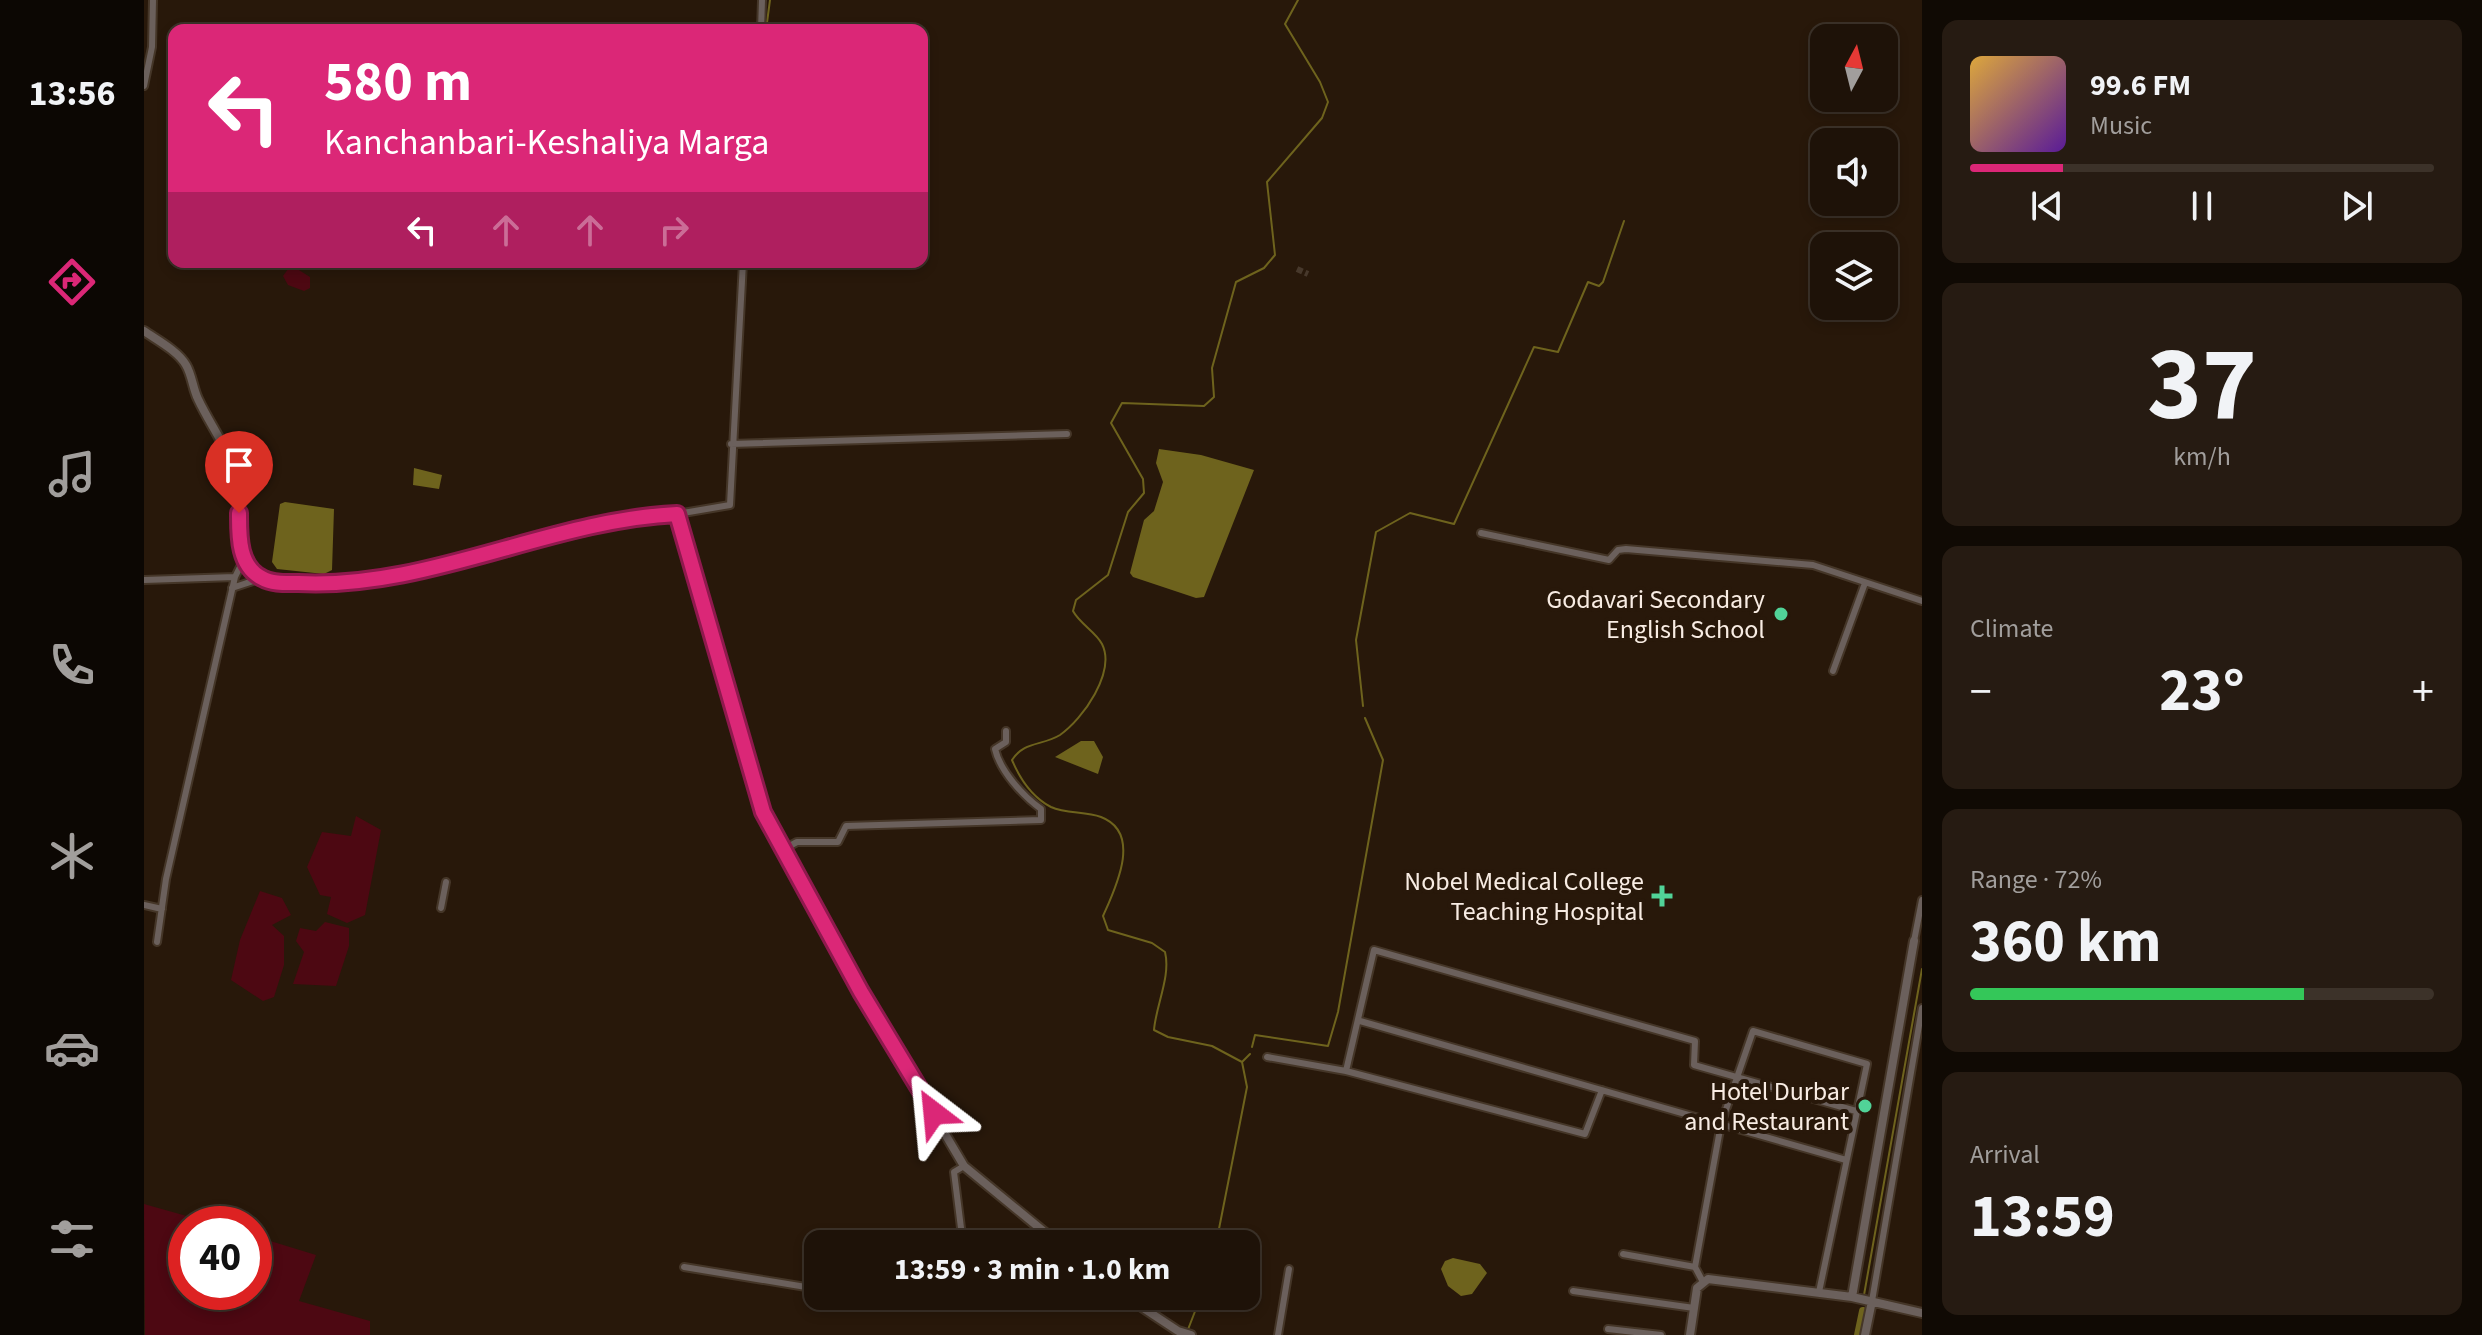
<!DOCTYPE html>
<html lang="en">
<head>
<meta charset="utf-8">
<style>
  :root { --surface:#1e1208; --page:#261b12; --text:#f1f3f6; --muted:#a19e9c; --line:#3c3229; --accent:#db2777 }
  body { margin:0; font-family:"Source Sans 3",sans-serif; background:var(--page); color:var(--text); height:100vh; display:flex; flex-direction:column; font-size:30px; white-space:nowrap }
  * { box-sizing:border-box; margin:0 }
  p { font-size:26px; color:var(--muted) }
  .icon { flex:none; width:44px; height:44px; fill:none; stroke:currentColor; stroke-width:2; stroke-linecap:round; stroke-linejoin:round }
  .map { position:relative; flex:1; overflow:hidden }
  .details { display:flex; flex-direction:column; gap:20px; padding:20px; background:#100a04; width:560px }
  .details>* { flex:none }
  .banner { position:absolute; left:24px; top:24px; width:760px; height:244px; border-radius:16px; box-shadow:0 4px 12px #0003,0 0 0 2px var(--line); background:#db2777; color:#fff; overflow:hidden }
  .needle { width:52px; rotate:7deg }
  .fabs { position:absolute; left:1666px; top:24px; display:grid; gap:16px }
  .fabs a { display:grid; place-items:center; width:88px; height:88px; border-radius:16px; background:var(--surface); box-shadow:0 4px 12px #0003,0 0 0 2px var(--line); font-size:40px }
  .speed { position:absolute; left:24px; top:1206px; display:flex; gap:16px; font-size:40px; font-weight:700; text-align:center }
  .speed>* { display:grid; place-content:center; width:104px; height:104px; border-radius:50%; background:var(--surface); box-shadow:0 4px 12px #0003,0 0 0 2px var(--line); line-height:1 }
  .speed .limit { border:12px solid #d22; background:#fff; color:#111 }
  .pin { position:absolute; display:grid; place-items:center; width:68px; height:68px; color:#fff; margin:-82px -34px; border-radius:50% 50% 50% 0; rotate:-45deg; box-shadow:0 0 8px #0007 }
  .pin .icon { rotate:45deg }
  .me { position:absolute; width:88px; margin:-44px; rotate:331deg; stroke-linejoin:round; filter:drop-shadow(0 0 6px #0008) }
  .turn { display:flex; align-items:center; gap:28px; height:168px; padding:0 24px; font-size:36px }
  .turn .icon { width:104px; height:104px; stroke-width:2.5 }
  .turn b { display:block; font-size:56px; line-height:68px }
  .lanes { display:flex; align-items:center; height:76px; padding:0 24px; background:#0003; justify-content:center; gap:40px; direction:ltr }
  .lanes .off { opacity:.35 }
  .big { font-size:60px; font-weight:700; line-height:1.1 }
  .details .card { flex:1; display:flex; flex-direction:column; justify-content:center; gap:12px; min-width:0; padding:0 28px; border-radius:16px; background:var(--page) }
  .details .dial { align-items:center; gap:0 }
  .dial b { font-size:104px; line-height:1 }
  .song { display:flex; align-items:center; gap:24px }
  .cover { width:96px; height:96px; border-radius:12px; background:linear-gradient(135deg,hsl(40 70% 55%),hsl(270 70% 35%)) }
  .played { height:8px; border-radius:4px; background:linear-gradient(90deg,var(--accent) 20%,var(--line) 20%) }
  .keys { display:flex; justify-content:space-around; direction:ltr }
  .heat { display:flex; justify-content:space-between; align-items:center; font-size:44px; direction:ltr }
  .charge { height:12px; border-radius:6px; background:linear-gradient(90deg,#34c759 72%,var(--line) 0) }
  .trip { position:absolute; left:660px; top:1230px; width:456px; height:80px; border-radius:16px; background:var(--surface); box-shadow:0 4px 12px #0003,0 0 0 2px var(--line); font-weight:700; line-height:80px; text-align:center }
  main { display:flex; flex:1; min-height:0 }
  .menu { display:flex; flex-direction:column; width:144px; justify-content:space-around; align-items:center; background:#0c0703; color:var(--muted) }
  .menu .icon { width:56px; height:56px }
  .menu .current { color:var(--accent) }
  .menu b { font-size:36px; color:var(--text) }
  .map>svg:first-child { display:block }
</style>
</head>
<body>
<main>
<nav class="menu">
<b>13:56</b>
<svg class="icon current" aria-label="directions" viewBox="0 0 24 24"><path d="M12 3l9 9-9 9-9-9zM9 14v-3h6M13 9l2 2-2 2"/></svg>
<svg class="icon" aria-label="music" viewBox="0 0 24 24"><path d="M9 18V5l10-2v13"/><circle cx="6" cy="18" r="3"/><circle cx="16" cy="16" r="3"/></svg>
<svg class="icon" aria-label="phone" viewBox="0 0 24 24"><path d="M5 4h4l2 5-3 2q2 4 5 5l2-3 5 2v4C11 20 4 13 5 4z"/></svg>
<svg class="icon" aria-label="climate" viewBox="0 0 24 24"><path d="M12 3v18M4 7l16 10M4 17L20 7"/></svg>
<svg class="icon" aria-label="car" viewBox="0 0 24 24"><path d="M5 17H2v-5l4-1 3-4h7l3 4 3 1v5h-3M9 17h6M6 11h13"/><circle cx="7" cy="17" r="2"/><circle cx="17" cy="17" r="2"/></svg>
<svg class="icon" aria-label="filters" viewBox="0 0 24 24"><path d="M4 7h16M4 17h16"/><circle cx="9" cy="7" r="2"/><circle cx="15" cy="17" r="2"/></svg>
</nav>
<div class="map">
<svg width="1778" height="1335" viewBox="0 0 1778 1335">
  <rect width="100%" height="100%" fill="#28180a"/>
  <path fill="#4d0812" d="M147,265L166,277V288L160,291L144,285L139,276Z
    M212,816L237,830L221,915L203,923L183,914L187,897L176,895L163,867L178,832L207,836Z
    M116,891L138,898L147,915L128,925L140,936V965L130,997L119,1001L87,980L96,940Z
    M181,922L205,928V946L192,986L149,984L160,952L152,941L156,928L172,931Z
    M0,1204L71,1224H42V1292H110V1236L172,1255L155,1301L226,1321V1335H1Z"/>
  <path fill="#6e631d" d="M1015,449L1057,455L1110,470L1060,597L1052,598L989,577L986,573L1000,520L1010,511L1019,482L1012,463Z
    M270,468L298,475L295,489L269,485Z
    M141,502L190,509L188,570L180,574L133,569L128,562L136,504Z
    M937,741H950L959,757L954,774L911,757Z
    M1309,1258L1336,1264L1343,1273L1328,1294L1317,1296L1304,1286L1297,1269L1301,1261Z"/>
  <g fill="none" stroke-linecap="round" stroke-linejoin="round">
    <path stroke="#6e631d" stroke-width="2" d="M622,30L626,0
      M1219,706L1212,640L1232,532L1266,513L1310,524L1390,347L1414,352L1444,282L1455,286L1459,282L1480,221
      M1108,1047L1111,1035L1184,1046L1194,1012L1239,760L1221,718
      M1098,1062L1106,1054
      M1072,1244L1103,1087L1098,1062L1068,1046L1024,1037L1010,1030C1012,1005 1027,976 1021,952L1008,943L964,930L959,916C971,889 999,833 957,817C941,811 922,814 907,807C888,797 876,779 868,760C880,741 898,746 916,735C939,719 972,672 958,644C952,632 936,624 929,611L932,600L964,575L984,512L1000,493L999,479L967,423L978,403L1060,406L1070,397L1068,368L1092,282L1120,268L1131,255L1123,182L1178,118L1184,102L1176,82L1141,24L1154,0
      M1720,1295L1778,969
      M1043,1332L1057,1296"/>
    <path stroke="#6e631d" stroke-width="8" d="M1714,1335L1719,1311"/>
    <path stroke="#47382b" stroke-width="6" stroke-dasharray="6 3" stroke-linecap="butt" d="M1153,269L1164,274"/>
    <defs>
      <path id="minor" d="M617,30L618,0
        M0,86L8,47L9,0
        M587,444L923,434
        M533,514L586,505L599,262
        M1337,533L1465,560L1474,550L1482,549L1669,565L1778,601
        M0,580L91,577
        M88,588L118,578
        M1689,671L1721,583
        M640,849L653,842H694L702,826L897,820V809C879,796 856,771 851,749L862,742V731
        M0,905L18,909
        M297,908L302,882
        M1770,941L1778,900
        M13,942L22,879L91,577L100,559
        M1216,1021L1702,1160
        M1123,1057L1202,1071L1441,1134L1458,1090
        M1202,1071L1230,950L1551,1041L1550,1065L1712,1111
        M819,1244L810,1172L820,1166
        M1479,1254L1551,1267
        M540,1267L674,1289
        M1559,1282L1551,1267L1577,1124L1609,1031L1723,1064L1675,1292
        M1429,1291L1550,1308
        M755,1296L806,1304L808,1296
        M1728,1301L1778,1008
        M1464,1329L1517,1335
        M1134,1335L1145,1269"/>
      <path id="tertiary" d="M0,331C13,340 34,351 42,365C48,375 49,389 54,399C68,429 89,454 94,487C99,514 88,546 107,569C149,621 459,517 533,514L619,812L717,992L820,1166L915,1244
        M981,1296L1034,1331L1047,1335
        M1708,1297L1770,941
        M1546,1335L1553,1288L1564,1279L1708,1297L1778,1313
        M1721,1335L1728,1301"/>
    </defs>
    <use href="#minor" stroke="#453628" stroke-width="10"/>
    <use href="#tertiary" stroke="#453628" stroke-width="12"/>
    <use href="#minor" stroke="#6b605c" stroke-width="6"/>
    <use href="#tertiary" stroke="#6b605c" stroke-width="8"/>
  </g>
  <g fill="none" stroke-linecap="round" stroke-linejoin="round">
    <defs>
      <path id="route" d="M95,513C95,535 94,566 118,578C128,584 142,583 154,583C283,590 405,520 533,514L619,812L717,992L790,1113"/>
    </defs>
    <use href="#route" stroke="#8e194d" stroke-width="20"/>
    <use href="#route" stroke="#db2777" stroke-width="14"/>
  </g>
  <g fill="#51d398" stroke="#28180a" stroke-width="3">
    <circle cx="1637" cy="614" r="8"/>
    <path d="M1514 884h8v8h8v8h-8v8h-8v-8h-8v-8h8z"/>
    <circle cx="1721" cy="1106" r="8"/>
  </g>
  <g text-anchor="middle" stroke-width="8" stroke-linejoin="round" paint-order="stroke">
    <g font-size="26" fill="#f8ece3" stroke="#28180a" text-anchor="end">
      <text x="1621" y="608">Godavari Secondary<tspan x="1621" dy="30">English School</tspan></text>
      <text x="1500" y="890">Nobel Medical College<tspan x="1500" dy="30">Teaching Hospital</tspan></text>
      <text x="1705" y="1100">Hotel Durbar<tspan x="1705" dy="30">and Restaurant</tspan></text>
    </g>
  </g>
</svg>
<div class="fabs">
<a><svg class="needle" viewBox="-14 -14 28 28"><path d="M0-13l5 13h-10z" fill="#e53935"/><path d="M0 13l5-13h-10z" fill="#a19e9c"/></svg></a>
<a><svg class="icon" aria-label="sound" viewBox="0 0 24 24"><path d="M4 9h4l5-4v14l-5-4H4zM17 9q2 3 0 6"/></svg></a>
<a><svg class="icon" aria-label="layers" viewBox="0 0 24 24"><path d="M12 4l9 5-9 5-9-5zM3 14l9 5 9-5"/></svg></a>
</div>
<div class="speed"><div class="limit">40</div></div>
<div class="pin" style="left:95px;top:513px;background:#d93025"><svg class="icon" aria-label="arrive" viewBox="0 0 24 24"><path d="M6 21V4h12l-3 4 3 4H6"/></svg></div>
<svg class="me" style="left:790px;top:1113px" viewBox="-20 -20 40 40"><path d="M0-17L14 15 0 8-14 15z" fill="#db2777" stroke="#fff" stroke-width="4"/></svg>
<div class="trip">13:59 · 3 min · 1.0 km</div>
<div class="banner">
<div class="turn"><svg class="icon" aria-label="left" viewBox="0 0 24 24"><path d="M17 20v-9H6M10 6l-5 5 5 5"/></svg><div><b>580 m</b>Kanchanbari-Keshaliya Marga</div></div>
<div class="lanes"><svg class="icon" aria-label="left" viewBox="0 0 24 24"><path d="M17 20v-9H6M10 6l-5 5 5 5"/></svg><svg class="icon off" aria-label="ahead" viewBox="0 0 24 24"><path d="M12 20V5M6 11l6-6 6 6"/></svg><svg class="icon off" aria-label="ahead" viewBox="0 0 24 24"><path d="M12 20V5M6 11l6-6 6 6"/></svg><svg class="icon off" aria-label="right" viewBox="0 0 24 24"><path d="M7 20v-9h11M14 6l5 5-5 5"/></svg></div>
</div>
</div>
<section class="details">
<div class="card">
<div class="song"><i class="cover"></i><div><b>99.6 FM</b><p>Music</p></div></div>
<div class="played"></div>
<div class="keys"><svg class="icon" aria-label="previous" viewBox="0 0 24 24"><path d="M18 5L8 12l10 7zM5 5v14"/></svg><svg class="icon" aria-label="pause" viewBox="0 0 24 24"><path d="M8 5v14M16 5v14"/></svg><svg class="icon" aria-label="next" viewBox="0 0 24 24"><path d="M6 5l10 7-10 7zM19 5v14"/></svg></div>
</div>
<div class="card dial"><b>37</b><p>km/h</p></div>
<div class="card"><p>Climate</p>
<div class="heat"><a>−</a><b class="big">23°</b><a>+</a></div>
</div>
<div class="card"><p>Range · 72%</p><b class="big">360 km</b><div class="charge"></div></div>
<div class="card"><p>Arrival</p><b class="big">13:59</b></div>
</section>
</main>
</body>
</html>
